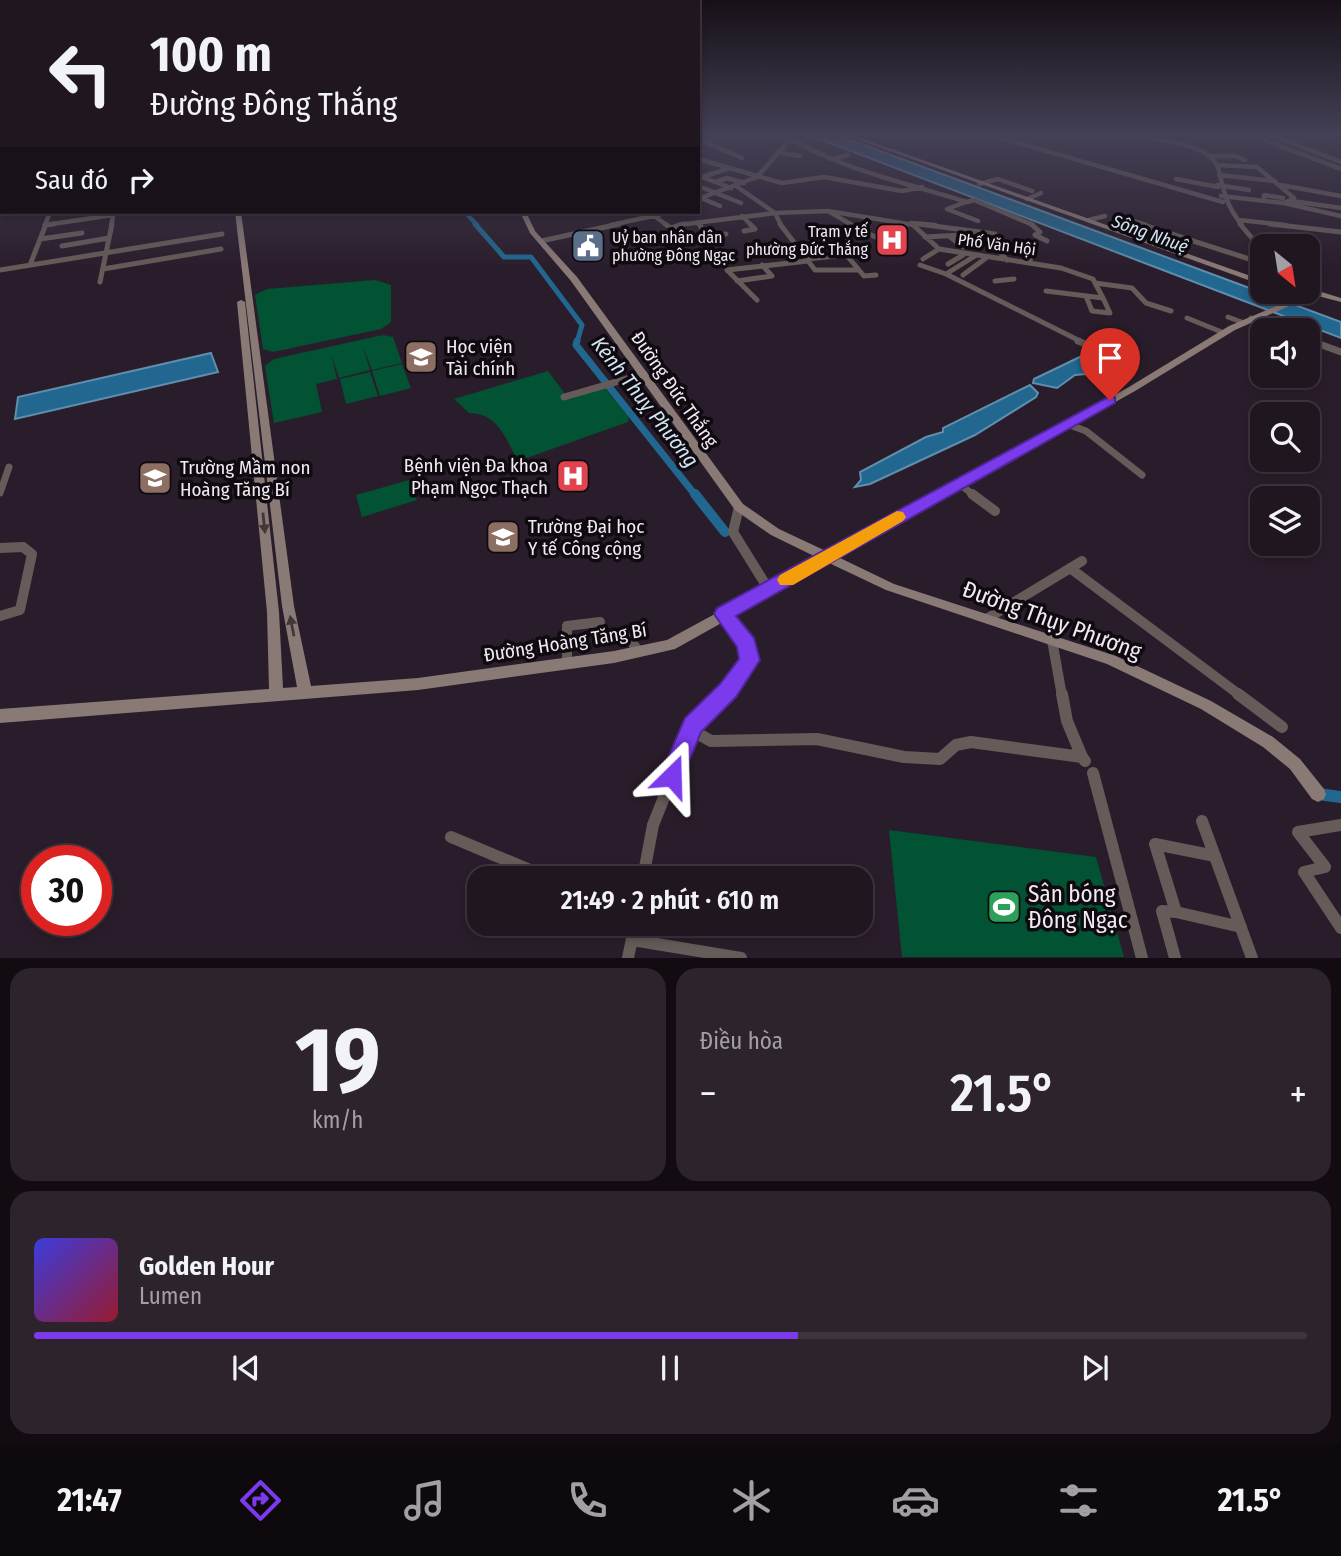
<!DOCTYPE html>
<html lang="vi">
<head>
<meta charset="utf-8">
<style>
  :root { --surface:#201620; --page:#2d232d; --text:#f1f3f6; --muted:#a29fa5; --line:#3d353e; --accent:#7c3aed }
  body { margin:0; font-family:"Fira Sans Condensed",sans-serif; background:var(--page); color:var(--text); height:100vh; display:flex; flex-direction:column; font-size:26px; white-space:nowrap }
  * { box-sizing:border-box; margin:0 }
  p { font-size:23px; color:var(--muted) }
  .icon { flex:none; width:38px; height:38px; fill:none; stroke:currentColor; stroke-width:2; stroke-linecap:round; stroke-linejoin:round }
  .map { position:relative; height:958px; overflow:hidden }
  .details { display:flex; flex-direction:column; gap:10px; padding:10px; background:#120c12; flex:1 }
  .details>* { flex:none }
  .hud { position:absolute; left:0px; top:0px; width:700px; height:214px; box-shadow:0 4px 10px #0003,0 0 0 2px var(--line); background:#201620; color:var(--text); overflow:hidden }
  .needle { width:46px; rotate:150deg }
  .tools { position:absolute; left:1250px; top:234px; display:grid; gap:14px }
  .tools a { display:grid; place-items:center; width:70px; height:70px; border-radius:14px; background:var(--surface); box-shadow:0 4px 10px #0003,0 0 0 2px var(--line); font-size:35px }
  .speed { position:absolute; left:21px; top:845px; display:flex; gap:14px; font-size:35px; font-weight:700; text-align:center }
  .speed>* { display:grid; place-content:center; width:91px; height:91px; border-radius:50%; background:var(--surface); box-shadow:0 4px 10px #0003,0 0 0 2px var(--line); line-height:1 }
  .speed .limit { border:10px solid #d22; background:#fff; color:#111 }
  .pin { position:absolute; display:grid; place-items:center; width:60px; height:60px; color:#fff; margin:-72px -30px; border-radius:50% 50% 50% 0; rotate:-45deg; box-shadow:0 0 7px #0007 }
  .pin .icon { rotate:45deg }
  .me { position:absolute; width:77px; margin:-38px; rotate:22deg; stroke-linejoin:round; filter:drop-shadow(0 0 5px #0008) }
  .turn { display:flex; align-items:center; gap:24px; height:147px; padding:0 35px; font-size:32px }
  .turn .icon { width:91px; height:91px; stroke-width:2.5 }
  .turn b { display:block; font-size:49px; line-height:60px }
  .then { display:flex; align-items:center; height:66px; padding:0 35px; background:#0003; gap:14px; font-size:26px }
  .big { font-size:52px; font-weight:600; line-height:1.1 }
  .details .tile { flex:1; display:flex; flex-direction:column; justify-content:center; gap:10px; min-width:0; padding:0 24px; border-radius:21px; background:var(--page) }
  .details .dial { align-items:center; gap:0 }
  .dial b { font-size:91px; line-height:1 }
  .song { display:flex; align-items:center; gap:21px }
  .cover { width:84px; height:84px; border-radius:10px; background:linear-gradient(135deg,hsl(240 70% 55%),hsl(350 70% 35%)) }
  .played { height:7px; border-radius:4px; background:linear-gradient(90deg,var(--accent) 60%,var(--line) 60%) }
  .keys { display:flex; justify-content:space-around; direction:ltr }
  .heat { display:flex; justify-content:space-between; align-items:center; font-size:38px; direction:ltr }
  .details .tiles { flex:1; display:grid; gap:10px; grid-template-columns:1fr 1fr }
  .tile:last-child { grid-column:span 2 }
  .trip { position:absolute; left:467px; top:866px; width:406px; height:70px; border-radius:21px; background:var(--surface); box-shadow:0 4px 10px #0003,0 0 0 2px var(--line); font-weight:600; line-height:70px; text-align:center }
  .menu { display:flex; height:112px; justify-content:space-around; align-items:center; background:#0d090d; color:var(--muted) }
  .menu .icon { width:49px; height:49px }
  .menu .selected { color:var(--accent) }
  .menu b { font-size:32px; color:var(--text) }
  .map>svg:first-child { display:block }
</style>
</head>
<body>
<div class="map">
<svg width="1341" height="958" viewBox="0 0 1341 958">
  <rect width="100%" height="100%" fill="#2a1d2b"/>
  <path fill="#015333" d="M375,280L391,285V322L381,329L273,352L263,349L255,295L267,289Z
    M383,335L393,337L402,363L372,370L363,347L370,370L339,378L331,354L337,379L316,384L322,412L274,423L265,366L274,359Z
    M402,364L411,388L380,396L372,371Z
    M548,371L569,399L605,388L629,417L628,422L518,461C506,439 498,413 469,413L454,399Z
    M370,372L378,396L346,404L340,379Z
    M409,480L417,500L362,517L356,495Z
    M889,830L1096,857L1124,957H902Z"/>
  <path fill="#216790" stroke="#608ead" stroke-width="2" d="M809,135H837L1341,322V338C1164,270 987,202 809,135Z
    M211,353L218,372L15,419L18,397Z
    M1084,355L1099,364L1090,367L1086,374L1075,375L1057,388L1033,383L1034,379Z
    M1030,385L1038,393L1036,397L975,435L870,484L855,487L861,480L860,472L926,437L943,432V428Z"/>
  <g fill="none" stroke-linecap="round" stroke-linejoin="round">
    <path stroke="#216790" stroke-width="4.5" d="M465,212L477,225"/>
    <path stroke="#216790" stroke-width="5" d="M475,224L504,257H531L582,325L577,342"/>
    <path stroke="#216790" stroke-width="7" d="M577,341L576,345L696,496"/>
    <path stroke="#216790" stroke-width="10" d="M695,494L725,532"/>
    <path stroke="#216790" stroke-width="12" d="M1318,794L1341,797"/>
    <path stroke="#655b58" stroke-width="4.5" d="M785,135C838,169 907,183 967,202L974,200L1033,225
      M991,135L1223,202
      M1138,135C1160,142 1213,142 1219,171C1224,193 1227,207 1242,225
      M1251,135L1341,169
      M1271,135L1341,162
      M698,139L742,158
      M698,150L701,151
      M777,152L800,156
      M1208,156H1235L1245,160
      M698,159L782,183L824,177L902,191L922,187
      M833,159L848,155
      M1217,165L1257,167L1294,198L1284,203
      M1219,175L1275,181
      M702,177L731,188
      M702,177L727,169
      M1176,179L1218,187
      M715,182L727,178L744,183
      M979,184L998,179L1032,191
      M1217,185L1249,190
      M1281,185L1341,196
      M698,186L741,203
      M736,186L775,213L781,225
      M1221,196L1284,203L1341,216
      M701,198L720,206
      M698,199L757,177L788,142L795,141
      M1027,199L1041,193
      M1264,201V195L1283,198
      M1292,201L1341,208
      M966,202L947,209L978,221
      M828,211L852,225
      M654,216L667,225
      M742,216L751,225
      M1117,216L1146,225
      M1089,220L1105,216
      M1239,220L1285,225
      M698,222L700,225
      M911,223L935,225
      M45,225L113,215
      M45,225L50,212
      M111,225L114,212
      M611,225L671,212
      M678,225L775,213L828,211L914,225"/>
    <path stroke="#655b58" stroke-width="5" d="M665,224L671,228L684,224
      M699,224L707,236L726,234
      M780,224L815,270H859
      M848,224L905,251
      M912,224L939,249L1061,268L1093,279L1095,283L1132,288L1146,303L1171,311
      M919,224L995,234
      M1031,224L1040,232L1035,235L1047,241
      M1140,224L1262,263
      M1240,224L1262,250
      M1270,224L1341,232
      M45,225L54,224
      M744,231L755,229L750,224
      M949,236L963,247
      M925,237L961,235L978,247
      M40,239L82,233
      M541,241L619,224
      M62,246L109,238
      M1027,247L1031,254L1030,262
      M797,248L838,245L864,276L876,275
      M997,249L1007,260
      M807,259L836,256
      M923,259L939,249
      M948,264L963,255
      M30,265L46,224
      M920,265L946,274L1082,342
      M103,269L221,249
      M0,270L222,234
      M946,274L975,256
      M963,275L986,258
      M737,281L772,276L762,265
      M995,281L1014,279
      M100,282L112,224
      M1046,291L1103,298L1095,283
      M1086,296L1092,311L1110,313L1103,298
      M757,300L727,270L808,261
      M1228,317L1244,323
      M1187,318L1224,333
      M1251,318L1285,331
      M1307,339L1316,342"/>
    <path stroke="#655b58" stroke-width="7" d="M1078,341L1083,343
      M1311,341L1341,352
      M564,397L644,374
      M1067,424L1086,431L1142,475
      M958,483L975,496
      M0,493L9,467"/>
    <path stroke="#655b58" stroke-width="10" d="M972,494L995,511
      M739,507L733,532L769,590
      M0,548L23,547L32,554L20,610L0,616
      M1070,568L1241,696
      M988,618L1082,561
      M625,633L639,652
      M1052,640L1062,696
      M567,664V626L600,622
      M723,696L750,660L747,644L724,614"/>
    <path stroke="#655b58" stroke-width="12" d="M1062,694L1067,721L1082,757
      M1238,694L1282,727
      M691,730L711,741L817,739L904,757L940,759L956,745L971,742L1082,757L1085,761
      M1093,773L1142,958
      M1202,821L1252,958
      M1341,825L1298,832L1325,867L1304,872L1341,928
      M451,837L549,878
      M643,878L653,825L693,725L725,694
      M1176,912L1241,927
      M632,940L741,958
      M628,958L635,924
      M1175,958L1162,911L1176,912L1155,844L1215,856"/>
    <path fill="#8a7a76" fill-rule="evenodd" d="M845,135H852L1262,280V285Z
      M2,174V178L0,179V175Z
      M235,212H241L294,606L311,686L418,678L614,651L667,640L818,558L771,535L735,510L571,281L530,233L520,212H526L535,231L577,277L743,504L779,529L828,552L1129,387L1229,326L1307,293V290H1315L1341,298V302L1314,295L1235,330L1135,391L838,557L894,584L1116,656L1211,701L1273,737L1300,759L1324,789L1326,794L1324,799L1318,802L1312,799L1290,769L1263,747L1201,709L1107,664L886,590L829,563L675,649L614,663L418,690L0,723V709L269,689L267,612L237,302L241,300L245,302L279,612L283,688L297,687L282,606Z"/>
    <defs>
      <path id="rail" d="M0,143L2,140"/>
    </defs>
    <use href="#rail" stroke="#cbc1cb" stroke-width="3.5"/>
    <use href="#rail" stroke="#0f0a0f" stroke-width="2" stroke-dasharray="4.5" stroke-linecap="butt"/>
  </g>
  <defs><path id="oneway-solid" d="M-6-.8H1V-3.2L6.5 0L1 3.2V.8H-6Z" transform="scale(1.75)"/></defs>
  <g fill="#403738">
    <use href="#oneway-solid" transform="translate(264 523) rotate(84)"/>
    <use href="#oneway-solid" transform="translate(292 626) rotate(-101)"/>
  </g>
  <linearGradient id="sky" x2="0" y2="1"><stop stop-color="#171018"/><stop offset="0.5" stop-color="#444055"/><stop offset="1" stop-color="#444055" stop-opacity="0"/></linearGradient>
  <rect width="1341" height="269" fill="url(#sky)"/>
  <path fill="#7c3aed" stroke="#51269a" stroke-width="2" d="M1110,396L1115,397V403L736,616L754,638L760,660L736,697L701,732L680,784L672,787L664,784L660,776L685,718L720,684L739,659L737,647L714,614L717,608Z"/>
  <path fill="#f59e0b" d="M897,511L903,512L906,517L903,521L793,585H780L777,580L780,575Z"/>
  <defs>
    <symbol id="hospital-square" viewBox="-11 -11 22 22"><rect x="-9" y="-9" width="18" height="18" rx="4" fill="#e0444e" stroke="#0f0a0f"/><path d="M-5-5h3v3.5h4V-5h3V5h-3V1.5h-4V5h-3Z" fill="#fff"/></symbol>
    <symbol id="civic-square" viewBox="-11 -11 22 22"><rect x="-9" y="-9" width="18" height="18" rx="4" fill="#5c6f8a" stroke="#0f0a0f"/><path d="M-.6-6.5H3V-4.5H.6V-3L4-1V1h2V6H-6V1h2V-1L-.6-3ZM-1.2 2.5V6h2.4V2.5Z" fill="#fff"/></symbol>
    <symbol id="university-square" viewBox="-11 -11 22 22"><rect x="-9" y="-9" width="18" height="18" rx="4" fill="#8d6e63" stroke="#0f0a0f"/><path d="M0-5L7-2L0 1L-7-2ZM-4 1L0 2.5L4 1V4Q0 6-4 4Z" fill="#fff"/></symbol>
    <symbol id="school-square" viewBox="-11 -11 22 22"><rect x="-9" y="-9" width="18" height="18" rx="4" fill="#8d6e63" stroke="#0f0a0f"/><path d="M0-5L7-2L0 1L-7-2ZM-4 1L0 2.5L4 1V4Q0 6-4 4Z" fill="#fff"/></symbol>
    <symbol id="stadium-square" viewBox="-11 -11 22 22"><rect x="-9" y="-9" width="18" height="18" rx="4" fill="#2e9e5b" stroke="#0f0a0f"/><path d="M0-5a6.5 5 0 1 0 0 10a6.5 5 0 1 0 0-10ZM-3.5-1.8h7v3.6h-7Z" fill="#fff"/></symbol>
  </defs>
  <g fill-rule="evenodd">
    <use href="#hospital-square" x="873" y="221" width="38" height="38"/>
    <use href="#civic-square" x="569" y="227" width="38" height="38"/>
    <use href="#university-square" x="402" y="338" width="38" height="38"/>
    <use href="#hospital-square" x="554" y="457" width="38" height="38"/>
    <use href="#school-square" x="136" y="459" width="38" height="38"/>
    <use href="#university-square" x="484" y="518" width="38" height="38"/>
    <use href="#stadium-square" x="985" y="888" width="38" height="38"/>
  </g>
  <g text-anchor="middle" stroke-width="7" stroke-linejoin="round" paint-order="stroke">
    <g font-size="16" fill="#f2e9f2" stroke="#0f0a0f" text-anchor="end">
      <text x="868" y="237">Trạm y tế<tspan x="868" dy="18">phường Đức Thắng</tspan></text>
      <text x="612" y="243" text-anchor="start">Uỷ ban nhân dân<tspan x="612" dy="18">phường Đông Ngạc</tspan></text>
    </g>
    <g font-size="16" fill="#f2e9f2" stroke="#0f0a0f">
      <text transform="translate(997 244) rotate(8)" y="6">Phố Văn Hội</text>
    </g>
    <g font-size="18" font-style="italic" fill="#d0e4f3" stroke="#0f0a0f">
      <text transform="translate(1150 234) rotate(20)" y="6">Sông Nhuệ</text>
    </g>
    <g font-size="19" fill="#f2e9f2" stroke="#0f0a0f" text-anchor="start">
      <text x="446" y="353">Học viện<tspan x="446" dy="22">Tài chính</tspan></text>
      <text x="548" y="472" text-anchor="end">Bệnh viện Đa khoa<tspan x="548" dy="22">Phạm Ngọc Thạch</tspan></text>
      <text x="180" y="474">Trường Mầm non<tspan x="180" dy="22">Hoàng Tăng Bí</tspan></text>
      <text x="528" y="533">Trường Đại học<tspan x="528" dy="22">Y tế Công cộng</tspan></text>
    </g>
    <g font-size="19" fill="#f2e9f2" stroke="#0f0a0f">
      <text transform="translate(675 389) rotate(55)" y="7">Đường Đức Thắng</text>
      <text transform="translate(565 642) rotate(-9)" y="7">Đường Hoàng Tăng Bí</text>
    </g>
    <g font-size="21" font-style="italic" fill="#d0e4f3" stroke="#0f0a0f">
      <text transform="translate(645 402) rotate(52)" y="7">Kênh Thuỵ Phương</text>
    </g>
    <g font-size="23" fill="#f2e9f2" stroke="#0f0a0f">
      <text transform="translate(1052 620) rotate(20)" y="8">Đường Thụy Phương</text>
    </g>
    <g font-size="23" fill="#f2e9f2" stroke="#0f0a0f" text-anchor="start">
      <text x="1028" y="902">Sân bóng<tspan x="1028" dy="26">Đông Ngạc</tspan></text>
    </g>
  </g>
</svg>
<div class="tools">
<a><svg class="needle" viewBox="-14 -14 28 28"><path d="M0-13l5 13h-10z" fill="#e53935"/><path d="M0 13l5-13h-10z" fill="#a29fa5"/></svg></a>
<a><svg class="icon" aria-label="sound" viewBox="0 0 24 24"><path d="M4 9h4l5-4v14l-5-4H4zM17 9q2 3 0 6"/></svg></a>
<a><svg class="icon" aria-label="search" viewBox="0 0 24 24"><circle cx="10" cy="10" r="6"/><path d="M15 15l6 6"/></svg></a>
<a><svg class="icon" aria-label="layers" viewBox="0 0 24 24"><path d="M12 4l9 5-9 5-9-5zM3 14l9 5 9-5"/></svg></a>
</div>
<div class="speed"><div class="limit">30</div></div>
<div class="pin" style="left:1110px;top:400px;background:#d93025"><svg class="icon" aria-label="arrive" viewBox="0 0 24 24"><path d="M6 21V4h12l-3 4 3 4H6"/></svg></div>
<svg class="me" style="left:672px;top:776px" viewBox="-20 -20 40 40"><path d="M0-17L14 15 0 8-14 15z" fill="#7c3aed" stroke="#fff" stroke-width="4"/></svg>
<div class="trip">21:49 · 2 phút · 610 m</div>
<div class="hud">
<div class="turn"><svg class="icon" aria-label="left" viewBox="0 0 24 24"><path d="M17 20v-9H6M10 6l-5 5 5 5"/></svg><div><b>100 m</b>Đường Đông Thắng</div></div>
<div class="then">Sau đó<svg class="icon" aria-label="right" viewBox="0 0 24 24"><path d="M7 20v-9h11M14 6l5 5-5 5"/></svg></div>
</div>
</div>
<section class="details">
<div class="tiles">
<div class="tile dial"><b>19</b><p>km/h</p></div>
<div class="tile"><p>Điều hòa</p>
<div class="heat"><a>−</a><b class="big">21.5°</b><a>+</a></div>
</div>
<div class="tile">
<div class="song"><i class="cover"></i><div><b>Golden Hour</b><p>Lumen</p></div></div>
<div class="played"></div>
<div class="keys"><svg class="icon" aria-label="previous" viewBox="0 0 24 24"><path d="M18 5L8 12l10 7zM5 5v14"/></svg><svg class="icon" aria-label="pause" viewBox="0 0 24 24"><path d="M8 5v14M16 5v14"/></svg><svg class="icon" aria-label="next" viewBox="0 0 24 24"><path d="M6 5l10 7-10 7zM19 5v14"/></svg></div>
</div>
</div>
</section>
<nav class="menu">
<b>21:47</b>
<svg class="icon selected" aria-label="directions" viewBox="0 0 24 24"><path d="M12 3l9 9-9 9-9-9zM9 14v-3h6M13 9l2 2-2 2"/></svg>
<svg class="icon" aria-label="music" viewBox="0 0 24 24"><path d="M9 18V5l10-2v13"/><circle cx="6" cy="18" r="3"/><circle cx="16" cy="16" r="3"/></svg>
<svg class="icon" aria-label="phone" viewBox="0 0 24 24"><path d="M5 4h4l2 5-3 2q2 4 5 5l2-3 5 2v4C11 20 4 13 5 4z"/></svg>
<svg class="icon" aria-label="climate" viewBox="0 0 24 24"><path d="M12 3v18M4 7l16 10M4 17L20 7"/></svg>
<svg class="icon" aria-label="car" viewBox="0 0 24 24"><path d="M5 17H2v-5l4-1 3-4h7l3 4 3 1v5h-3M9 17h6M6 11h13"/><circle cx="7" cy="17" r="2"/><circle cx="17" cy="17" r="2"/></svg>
<svg class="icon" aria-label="filters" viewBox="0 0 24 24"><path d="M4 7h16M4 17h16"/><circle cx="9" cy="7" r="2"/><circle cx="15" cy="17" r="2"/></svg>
<b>21.5°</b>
</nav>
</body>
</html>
